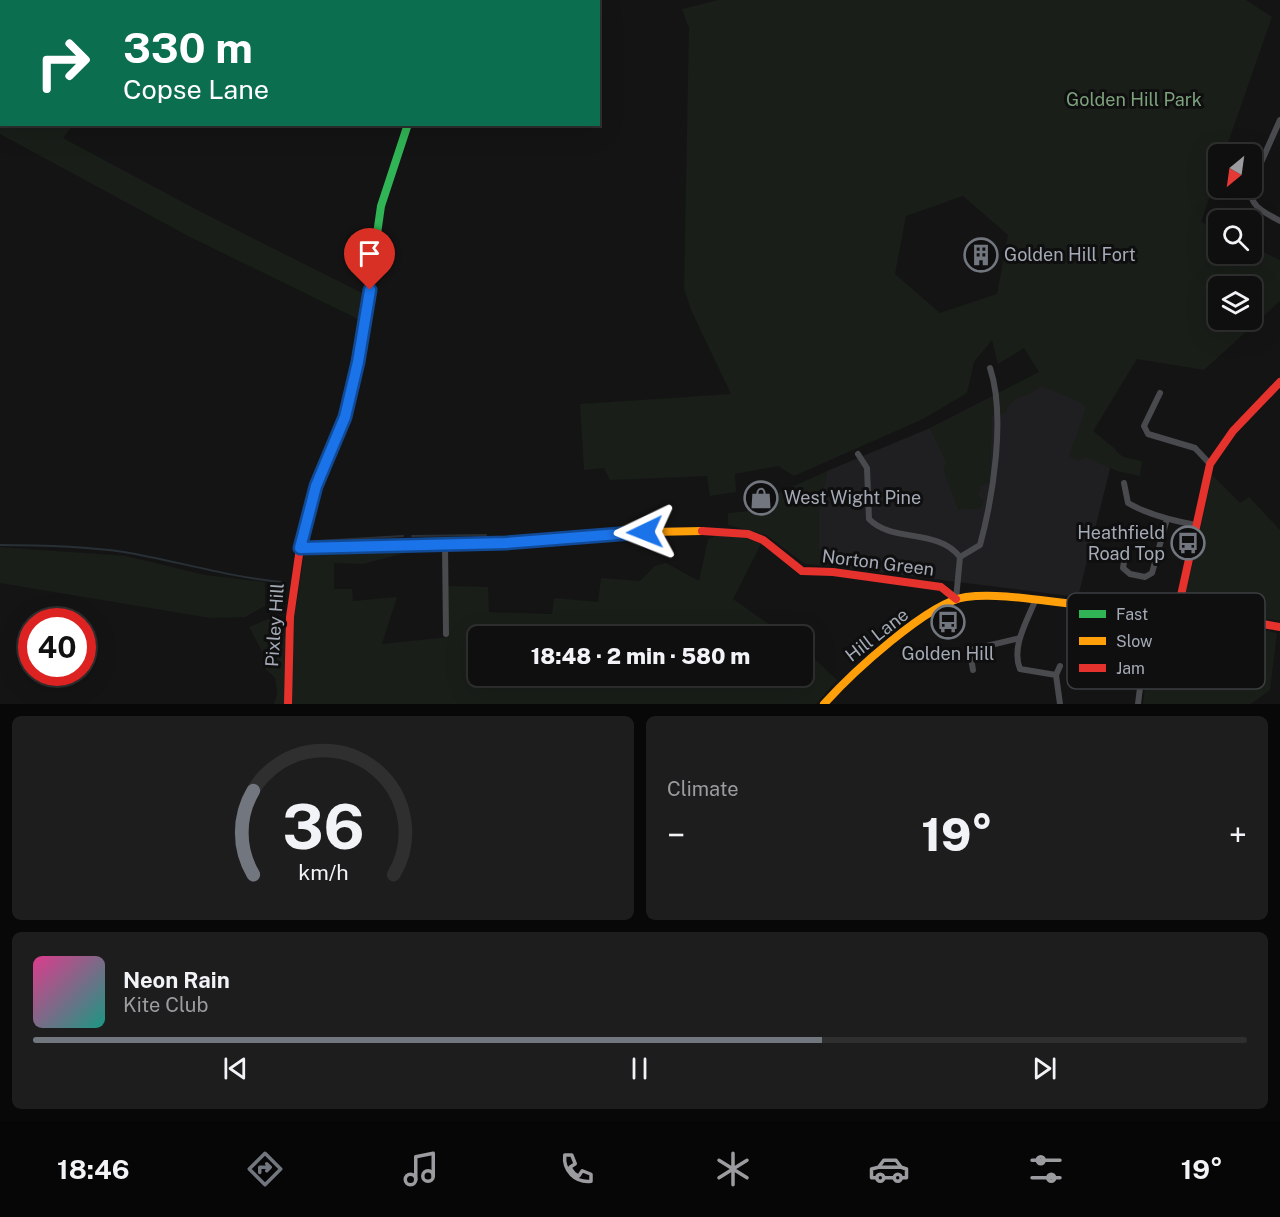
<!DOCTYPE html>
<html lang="en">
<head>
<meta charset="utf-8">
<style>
  :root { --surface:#0f0f10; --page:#1d1d1e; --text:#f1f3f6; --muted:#9b9c9f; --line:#2f2f30; --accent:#72767e }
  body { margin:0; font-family:"Public Sans",sans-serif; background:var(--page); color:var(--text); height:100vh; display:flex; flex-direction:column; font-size:22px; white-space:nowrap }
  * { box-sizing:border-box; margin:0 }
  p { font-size:20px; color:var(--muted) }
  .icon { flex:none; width:33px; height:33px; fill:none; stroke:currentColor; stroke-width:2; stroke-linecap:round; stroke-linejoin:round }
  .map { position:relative; height:704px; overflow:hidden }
  .sheet { display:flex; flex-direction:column; gap:12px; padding:12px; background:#080809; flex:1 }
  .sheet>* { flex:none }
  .hud { position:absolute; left:0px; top:0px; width:600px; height:126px; box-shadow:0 6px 24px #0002,0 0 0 2px var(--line); background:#0b6e4f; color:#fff; overflow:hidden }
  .needle { width:39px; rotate:209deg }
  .controls { position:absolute; left:1208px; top:144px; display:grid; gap:12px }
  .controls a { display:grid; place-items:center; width:54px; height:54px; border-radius:9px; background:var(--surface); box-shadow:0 6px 24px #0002,0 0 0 2px var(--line); font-size:30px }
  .speed { position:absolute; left:18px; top:608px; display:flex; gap:12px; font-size:30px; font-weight:700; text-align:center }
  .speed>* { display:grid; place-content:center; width:78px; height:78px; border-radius:50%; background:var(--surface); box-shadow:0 6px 24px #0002,0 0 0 2px var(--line); line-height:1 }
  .speed .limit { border:9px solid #d22; background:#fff; color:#111 }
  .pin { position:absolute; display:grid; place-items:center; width:51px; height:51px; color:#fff; margin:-62px -26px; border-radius:50% 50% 50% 0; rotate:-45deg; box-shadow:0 0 6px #0007 }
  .pin .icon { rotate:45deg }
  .me { position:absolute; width:66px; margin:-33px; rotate:268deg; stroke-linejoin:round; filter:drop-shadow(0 0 4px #0008) }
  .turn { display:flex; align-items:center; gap:21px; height:126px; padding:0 24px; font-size:27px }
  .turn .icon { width:78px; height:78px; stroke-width:2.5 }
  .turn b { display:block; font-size:42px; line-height:51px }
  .big { font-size:45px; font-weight:800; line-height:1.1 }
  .sheet .widget { flex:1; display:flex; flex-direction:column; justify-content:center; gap:9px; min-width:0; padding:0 21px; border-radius:9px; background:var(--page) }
  .sheet .dial { align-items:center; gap:0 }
  .dial svg { height:156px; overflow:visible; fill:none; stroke:var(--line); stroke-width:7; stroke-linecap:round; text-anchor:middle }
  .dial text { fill:var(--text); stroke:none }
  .song { display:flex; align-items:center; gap:18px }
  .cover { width:72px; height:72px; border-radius:9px; background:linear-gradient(135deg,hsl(330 70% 55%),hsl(170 70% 35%)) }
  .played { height:6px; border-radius:3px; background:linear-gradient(90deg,var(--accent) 65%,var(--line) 65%) }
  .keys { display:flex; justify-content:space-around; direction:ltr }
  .heat { display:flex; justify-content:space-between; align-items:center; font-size:33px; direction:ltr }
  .sheet .tiles { flex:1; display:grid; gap:12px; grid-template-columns:1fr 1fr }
  .widget:last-child { grid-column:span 2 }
  .trip { position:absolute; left:468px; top:626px; width:345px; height:60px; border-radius:9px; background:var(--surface); box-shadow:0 6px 24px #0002,0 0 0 2px var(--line); font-weight:800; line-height:60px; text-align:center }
  .tabs { display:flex; height:96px; justify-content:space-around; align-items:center; background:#060606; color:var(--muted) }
  .tabs .icon { width:42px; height:42px }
  .tabs .selected { color:var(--accent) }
  .tabs b { font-size:27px; color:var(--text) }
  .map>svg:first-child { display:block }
</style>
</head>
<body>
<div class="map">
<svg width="1280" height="704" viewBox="0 0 1280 704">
  <rect width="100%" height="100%" fill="#141415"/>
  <path fill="#1f1f21" d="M1039,373L1107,408L1093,431L1115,449L1078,597L829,566L818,548L819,510L827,471L930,428Z"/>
  <path fill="#191e19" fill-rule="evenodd" d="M718,0H1246L1272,17L1224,154H1218V172L1201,222L1218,230V254H1251V246L1280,260V301L1204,370L1137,359L1093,431L1123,457L1142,461L1140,476L1117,471L1085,457L1078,461L1069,456L1086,408L1078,401L1041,386C1029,398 1009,395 1006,413L992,416L990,484L981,485L978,495L983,501L981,508L958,510L944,471L946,462L930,428L1039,372L1024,348L998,364L992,340L974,362L967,393L923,419L794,476L778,466L735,474L736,492L710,496L707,476L610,480L604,468L584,470L580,404L731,394L691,310L684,288L689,28L682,9ZM963,196L1008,235L997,294L940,313L895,274L906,216ZM1218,286H1251V320H1218Z
    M1,36L2,124L73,125L63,138L203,213L364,294L360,320L190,237L0,134Z
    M827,471L819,510L818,548L829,566L805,564L766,535L728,525V513L771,509L772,496Z
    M1212,475L1240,503L1249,497L1280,530V621L1204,608L1206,612L1178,609L1188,584Z
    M720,534L746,538L761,544L733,599L786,636H478V675H802L803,648L837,680L816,704H274L277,694L275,678L261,665L264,655L249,627L275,616L284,620L285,638L294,640V618L305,548L413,545V551L363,564L334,563V589H352L353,601L397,597L382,644L449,637L446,586L488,587L489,612L552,614L554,598L598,602L601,578L640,581L655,566L666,563L699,581L708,539Z
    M0,547L126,556L205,575L265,582V606L245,617L210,618L0,583Z
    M1195,616L1277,633L1270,690L1251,704H1143L1152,622L1157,617Z"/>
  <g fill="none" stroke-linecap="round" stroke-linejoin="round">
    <path stroke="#283036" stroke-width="2" d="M412,536L486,535
      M318,541L403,536
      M0,545C42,545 82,546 124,552C177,561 228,577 282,582"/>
    <path stroke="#494a4d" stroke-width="6" d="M1251,185L1280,120
      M1250,188C1250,207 1264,212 1280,221
      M1160,393L1144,426L1148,434L1195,448L1210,464
      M858,454L867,468L869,519C892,543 938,528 960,557L956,599
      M1124,483L1128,503C1147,514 1174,521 1196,525
      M445,545L446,634
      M960,557L980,545C993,497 1006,416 990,368
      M1124,562L1123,568L1130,574L1145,577L1152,573L1167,519
      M1035,601C1027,621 1011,647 1020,669L1056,675L1060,704
      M973,670L971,658L974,649L1020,638
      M1056,675L1060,666
      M1138,704L1146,638L1145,609"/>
    <path stroke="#30b455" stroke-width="8" d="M372,269L381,206L408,124"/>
    <path stroke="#ff9f0a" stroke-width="8" d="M300,548L506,543L600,533L702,531
      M824,704C850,675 928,602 966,597C999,592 1048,602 1082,605"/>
    <path stroke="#e5322d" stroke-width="8" d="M454,2L455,0
      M702,531L748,534L763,540L802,571L833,572L941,587L956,599
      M1082,605L1178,609L1280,627
      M1178,609L1210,464L1233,431L1280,382
      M288,704L290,617L300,548L316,486L344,417L359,362L372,269"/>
  </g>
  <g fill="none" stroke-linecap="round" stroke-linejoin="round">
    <defs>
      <path id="route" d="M370,290L358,362L345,417L316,486L300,548L506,543L645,532"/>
    </defs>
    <use href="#route" stroke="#114b97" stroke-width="15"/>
    <use href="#route" stroke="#1a73e8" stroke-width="10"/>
  </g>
  <defs>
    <symbol id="building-ring" viewBox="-11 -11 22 22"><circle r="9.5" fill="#0f0f10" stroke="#72767e" stroke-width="1.5"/><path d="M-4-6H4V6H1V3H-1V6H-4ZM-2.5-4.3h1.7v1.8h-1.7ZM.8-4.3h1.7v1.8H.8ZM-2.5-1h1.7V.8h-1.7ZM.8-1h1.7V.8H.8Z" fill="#72767e"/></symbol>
    <symbol id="shop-ring" viewBox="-11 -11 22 22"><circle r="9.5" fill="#0f0f10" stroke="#72767e" stroke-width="1.5"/><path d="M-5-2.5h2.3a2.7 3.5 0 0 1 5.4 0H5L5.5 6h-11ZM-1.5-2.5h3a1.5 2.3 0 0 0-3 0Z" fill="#72767e"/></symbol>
    <symbol id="bus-ring" viewBox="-11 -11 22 22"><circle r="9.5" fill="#0f0f10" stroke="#72767e" stroke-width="1.5"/><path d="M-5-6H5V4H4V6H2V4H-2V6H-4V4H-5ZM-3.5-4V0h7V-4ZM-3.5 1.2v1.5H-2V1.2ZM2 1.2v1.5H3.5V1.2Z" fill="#72767e"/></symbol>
  </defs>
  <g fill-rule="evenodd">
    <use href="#building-ring" x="962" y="236" width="38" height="38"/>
    <use href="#shop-ring" x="742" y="479" width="38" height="38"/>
    <use href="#bus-ring" x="1169" y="524" width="38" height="38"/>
    <use href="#bus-ring" x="929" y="603" width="38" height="38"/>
  </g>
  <g text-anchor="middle" stroke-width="6" stroke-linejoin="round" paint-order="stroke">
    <g font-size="18" fill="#7ca17c" stroke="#0f0f10">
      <text x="1134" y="106">Golden Hill Park</text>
    </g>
    <g font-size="18" fill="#a5abb6" stroke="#0f0f10" text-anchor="start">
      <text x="1004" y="261">Golden Hill Fort</text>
      <text x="784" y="504">West Wight Pine</text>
      <text x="1165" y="539" text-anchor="end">Heathfield<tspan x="1165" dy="21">Road Top</tspan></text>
      <text x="948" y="660" text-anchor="middle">Golden Hill</text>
    </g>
    <g font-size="18" fill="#a5abb6" stroke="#0f0f10">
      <text transform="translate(878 563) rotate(7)" y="6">Norton Green</text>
      <text transform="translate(275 625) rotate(-86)" y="6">Pixley Hill</text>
      <text transform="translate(877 635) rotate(-38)" y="6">Hill Lane</text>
    </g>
  </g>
  <rect x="1067" y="593" width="198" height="96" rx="9" fill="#0f0f10" stroke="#3c3e42" stroke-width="1.5"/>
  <rect x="1079" y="610" width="27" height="8" fill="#30b455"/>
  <rect x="1079" y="637" width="27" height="8" fill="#ff9f0a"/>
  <rect x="1079" y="664" width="27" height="8" fill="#e5322d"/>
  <g font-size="16" fill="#a5abb6">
    <text x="1116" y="620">Fast</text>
    <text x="1116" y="647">Slow</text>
    <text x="1116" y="674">Jam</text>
  </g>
</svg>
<div class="controls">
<a><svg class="needle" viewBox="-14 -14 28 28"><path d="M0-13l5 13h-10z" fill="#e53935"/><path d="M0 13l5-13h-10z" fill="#9b9c9f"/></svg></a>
<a><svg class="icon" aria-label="search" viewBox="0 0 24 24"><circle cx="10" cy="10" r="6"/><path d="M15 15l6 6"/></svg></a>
<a><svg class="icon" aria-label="layers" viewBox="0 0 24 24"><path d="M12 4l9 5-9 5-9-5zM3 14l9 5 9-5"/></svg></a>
</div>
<div class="speed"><div class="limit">40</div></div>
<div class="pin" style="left:370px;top:290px;background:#d93025"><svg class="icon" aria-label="arrive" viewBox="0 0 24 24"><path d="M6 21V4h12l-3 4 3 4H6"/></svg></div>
<svg class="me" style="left:645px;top:532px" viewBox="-20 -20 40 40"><path d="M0-17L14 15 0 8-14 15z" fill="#1a73e8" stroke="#fff" stroke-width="4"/></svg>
<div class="trip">18:48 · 2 min · 580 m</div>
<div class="hud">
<div class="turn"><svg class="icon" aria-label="right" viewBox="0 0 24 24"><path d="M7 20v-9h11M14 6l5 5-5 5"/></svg><div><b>330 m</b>Copse Lane</div></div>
</div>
</div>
<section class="sheet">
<div class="tiles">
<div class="widget dial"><svg viewBox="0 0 100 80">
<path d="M14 69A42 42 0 1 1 86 69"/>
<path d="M14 69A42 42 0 0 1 14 26" stroke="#72767e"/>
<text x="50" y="56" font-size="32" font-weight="700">36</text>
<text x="50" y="72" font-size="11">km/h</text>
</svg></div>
<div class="widget"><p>Climate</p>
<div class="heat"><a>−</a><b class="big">19°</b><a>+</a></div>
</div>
<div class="widget">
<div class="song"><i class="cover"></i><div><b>Neon Rain</b><p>Kite Club</p></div></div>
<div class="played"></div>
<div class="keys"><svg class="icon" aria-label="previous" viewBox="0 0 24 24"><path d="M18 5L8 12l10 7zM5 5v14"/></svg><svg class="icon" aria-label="pause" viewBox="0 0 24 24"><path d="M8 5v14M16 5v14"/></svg><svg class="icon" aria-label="next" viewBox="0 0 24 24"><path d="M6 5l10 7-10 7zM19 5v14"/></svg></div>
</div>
</div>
</section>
<nav class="tabs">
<b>18:46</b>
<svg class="icon selected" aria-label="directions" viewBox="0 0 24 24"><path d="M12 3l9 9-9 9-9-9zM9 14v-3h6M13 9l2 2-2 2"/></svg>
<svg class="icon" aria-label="music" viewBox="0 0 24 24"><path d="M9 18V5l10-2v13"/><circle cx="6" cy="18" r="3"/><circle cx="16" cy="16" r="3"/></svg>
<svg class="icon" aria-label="phone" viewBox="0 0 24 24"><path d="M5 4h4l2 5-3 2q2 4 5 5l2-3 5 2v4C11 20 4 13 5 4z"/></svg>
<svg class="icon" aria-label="climate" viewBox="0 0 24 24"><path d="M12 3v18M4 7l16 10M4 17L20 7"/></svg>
<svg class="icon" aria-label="car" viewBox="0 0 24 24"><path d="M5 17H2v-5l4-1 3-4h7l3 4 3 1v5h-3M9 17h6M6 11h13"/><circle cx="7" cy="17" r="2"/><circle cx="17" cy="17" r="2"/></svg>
<svg class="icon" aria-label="filters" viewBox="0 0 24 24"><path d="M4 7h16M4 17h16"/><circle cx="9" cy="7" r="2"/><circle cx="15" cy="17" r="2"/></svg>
<b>19°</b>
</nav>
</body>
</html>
